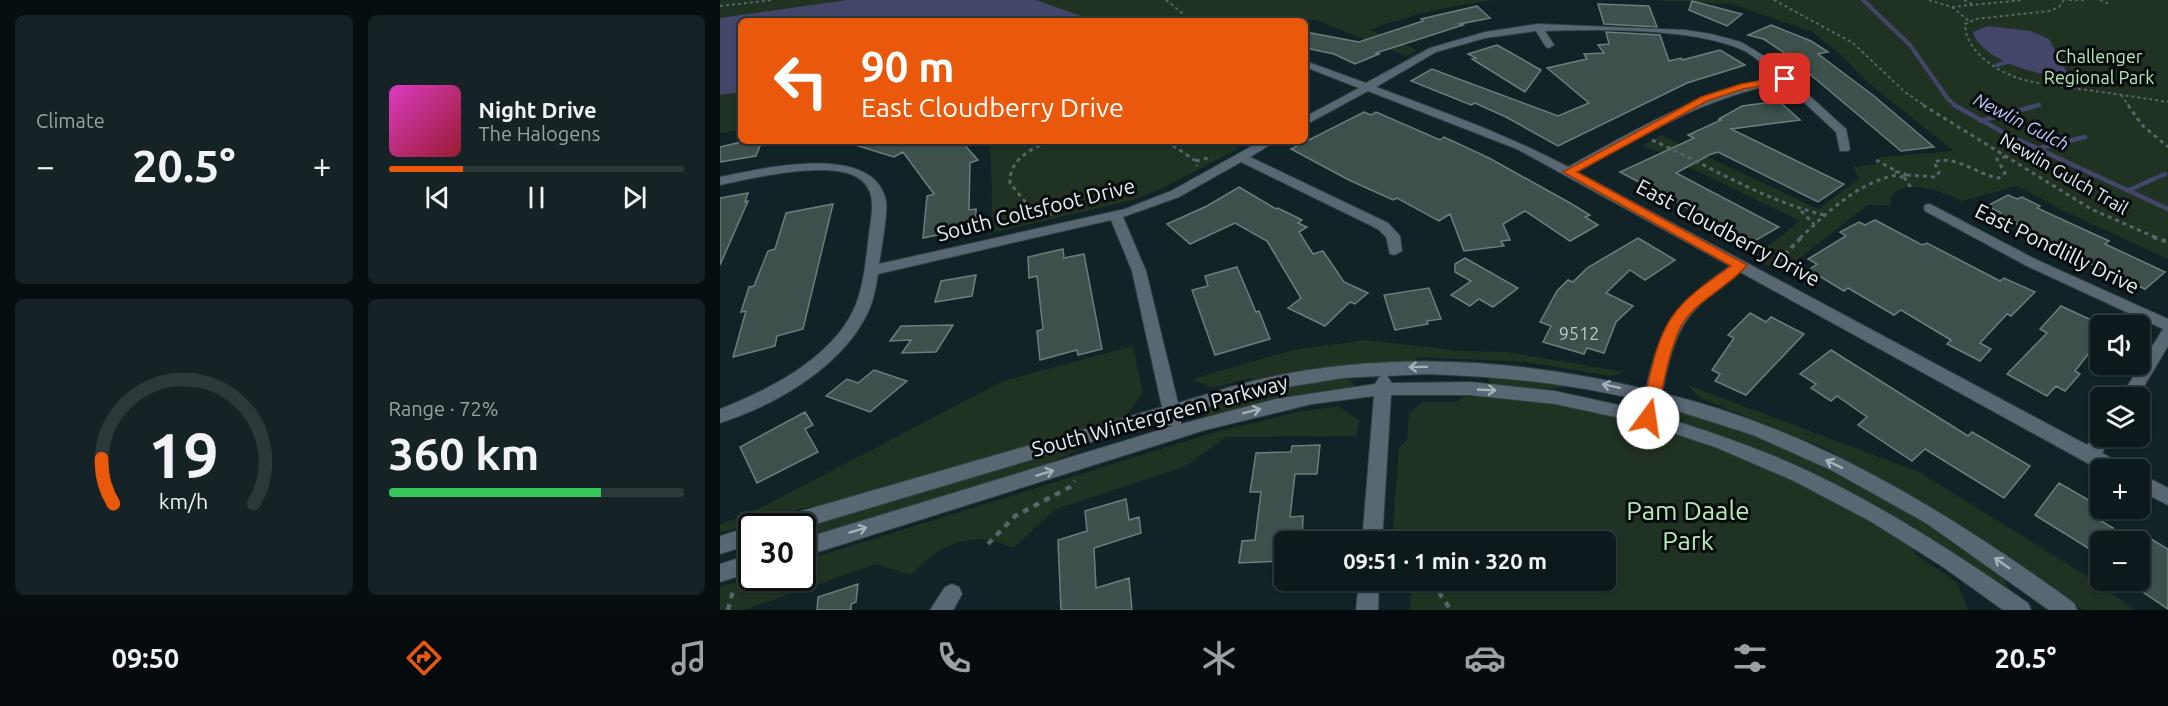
<!DOCTYPE html>
<html lang="en">
<head>
<meta charset="utf-8">
<style>
  :root { --surface:#0d1a1d; --page:#162326; --text:#f1f3f6; --muted:#9aa1a4; --line:#2d383b; --accent:#ea580c }
  body { margin:0; font-family:Ubuntu,sans-serif; background:var(--page); color:var(--text); height:100vh; display:flex; flex-direction:column; font-size:22px; white-space:nowrap }
  * { box-sizing:border-box; margin:0 }
  p { font-size:20px; color:var(--muted) }
  .icon { flex:none; width:33px; height:33px; fill:none; stroke:currentColor; stroke-width:2; stroke-linecap:round; stroke-linejoin:round }
  .map { position:relative; flex:1; overflow:hidden }
  .sheet { display:flex; flex-direction:column; gap:15px; padding:15px; background:#070e10; width:720px }
  .sheet>* { flex:none }
  .hud { position:absolute; left:18px; top:18px; width:570px; height:126px; border-radius:9px; box-shadow:0 2px 4px #0004,0 0 0 2px var(--line); background:#ea580c; color:#fff; overflow:hidden }
  .buttons { position:absolute; left:1370px; top:315px; display:grid; gap:12px }
  .buttons a { display:grid; place-items:center; width:60px; height:60px; border-radius:9px; background:var(--surface); box-shadow:0 2px 4px #0004,0 0 0 2px var(--line); font-size:30px }
  .speed { position:absolute; left:18px; top:513px; display:flex; gap:12px; font-size:30px; font-weight:700; text-align:center }
  .speed>* { display:grid; place-content:center; width:78px; height:78px; border-radius:50%; background:var(--surface); box-shadow:0 2px 4px #0004,0 0 0 2px var(--line); line-height:1 }
  .speed .limit { border:3px solid #111; border-radius:9px; background:#fff; color:#111 }
  .pin { position:absolute; display:grid; place-items:center; width:51px; height:51px; color:#fff; margin:-26px; border-radius:12px; box-shadow:0 3px 9px #0006 }
  .me { position:absolute; width:66px; margin:-33px; rotate:14deg; stroke-linejoin:round; filter:drop-shadow(0 0 4px #0008) }
  .turn { display:flex; align-items:center; gap:21px; height:126px; padding:0 24px; font-size:27px }
  .turn .icon { width:78px; height:78px; stroke-width:2.5 }
  .turn b { display:block; font-size:42px; line-height:51px }
  .big { font-size:45px; font-weight:700; line-height:1.1 }
  .sheet .tile { flex:1; display:flex; flex-direction:column; justify-content:center; gap:9px; min-width:0; padding:0 21px; border-radius:9px; background:var(--page) }
  .sheet .dial { align-items:center; gap:0 }
  .dial svg { height:156px; overflow:visible; fill:none; stroke:var(--line); stroke-width:7; stroke-linecap:round; text-anchor:middle }
  .dial text { fill:var(--text); stroke:none }
  .song { display:flex; align-items:center; gap:18px }
  .cover { width:72px; height:72px; border-radius:9px; background:linear-gradient(135deg,hsl(310 70% 55%),hsl(350 70% 35%)) }
  .played { height:6px; border-radius:3px; background:linear-gradient(90deg,var(--accent) 25%,var(--line) 25%) }
  .keys { display:flex; justify-content:space-around; direction:ltr }
  .heat { display:flex; justify-content:space-between; align-items:center; font-size:33px; direction:ltr }
  .charge { height:9px; border-radius:4px; background:linear-gradient(90deg,#34c759 72%,var(--line) 0) }
  .sheet .tiles { flex:1; display:grid; gap:15px; grid-template-columns:repeat(2,1fr) }
  .trip { position:absolute; left:554px; top:531px; width:342px; height:60px; border-radius:9px; background:var(--surface); box-shadow:0 2px 4px #0004,0 0 0 2px var(--line); font-weight:700; line-height:60px; text-align:center }
  .tab-bar { display:flex; height:96px; justify-content:space-around; align-items:center; background:#050a0c; color:var(--muted) }
  .tab-bar .icon { width:42px; height:42px }
  .tab-bar .on { color:var(--accent) }
  .tab-bar b { font-size:27px; color:var(--text) }
  main { display:flex; flex:1; min-height:0 }
  .map>svg:first-child { display:block }
</style>
</head>
<body>
<main>
<section class="sheet">
<div class="tiles">
<div class="tile"><p>Climate</p>
<div class="heat"><a>−</a><b class="big">20.5°</b><a>+</a></div>
</div>
<div class="tile">
<div class="song"><i class="cover"></i><div><b>Night Drive</b><p>The Halogens</p></div></div>
<div class="played"></div>
<div class="keys"><svg class="icon" aria-label="previous" viewBox="0 0 24 24"><path d="M18 5L8 12l10 7zM5 5v14"/></svg><svg class="icon" aria-label="pause" viewBox="0 0 24 24"><path d="M8 5v14M16 5v14"/></svg><svg class="icon" aria-label="next" viewBox="0 0 24 24"><path d="M6 5l10 7-10 7zM19 5v14"/></svg></div>
</div>
<div class="tile dial"><svg viewBox="0 0 100 80">
<path d="M14 69A42 42 0 1 1 86 69"/>
<path d="M14 69A42 42 0 0 1 8 46" stroke="#ea580c"/>
<text x="50" y="56" font-size="32" font-weight="700">19</text>
<text x="50" y="72" font-size="11">km/h</text>
</svg></div>
<div class="tile"><p>Range · 72%</p><b class="big">360 km</b><div class="charge"></div></div>
</div>
</section>
<div class="map">
<svg width="1448" height="610" viewBox="0 0 1448 610">
  <rect width="100%" height="100%" fill="#112327"/>
  <path fill="#203221" d="M0,0H773C731,6 690,14 650,30L697,50L686,56L596,20L21,21V130L0,133Z
    M928,0H1448V259L1346,212L1297,186L1242,201C1224,192 1184,176 1170,198L1171,206L1148,205L1062,272L1033,258L1080,221L923,145L941,135L1098,209L1139,179L1133,167L1155,164L1160,157L1234,151L1146,81L1122,56L1093,32L1011,4Z
    M270,141H503L519,148L443,188L413,200L273,233Z
    M645,340L741,351L787,352L904,372L891,376L806,362L699,357L694,361L604,368L542,380L531,378L491,388L473,379L573,350Z
    M413,346L423,393L405,417L94,510L83,508L0,533V525L48,504L283,381Z
    M769,375L856,386L826,389L774,386L769,383Z
    M624,378L634,383V388L557,400L489,417L477,409L542,391Z
    M968,385L1199,472L1362,573L1415,610H1362L1261,539L1138,469L1109,450L987,401L978,396Z
    M745,396C872,401 995,438 1107,496C1136,511 1163,528 1190,544L1196,555L1237,582L1248,610H690L691,581L885,580V542H672L679,448L687,440L689,413L702,402H736Z
    M618,406L639,420L637,436L506,437L466,466L336,509L293,548C251,528 221,544 191,575L156,564L24,610H0V587L31,577L82,578L83,561L492,433L577,412Z
    M953,408L1023,430L1075,451L1182,506L1281,573L1288,587L1287,589L1027,446L965,423L955,416Z
    M427,425L370,443L333,462L297,476L83,541V527Z"/>
  <path fill="#434669" d="M127,0H316L366,18V21H21V92L0,95V18Z
    M1268,26L1310,31L1329,39L1347,73C1323,81 1259,58 1253,32Z"/>
  <g fill="none" stroke-linecap="round" stroke-linejoin="round">
    <path stroke="#434669" stroke-width="4" d="M1143,0L1190,45L1228,99L1236,106
      M1277,65L1294,60
      M1315,106L1319,105"/>
    <path stroke="#434669" stroke-width="4.5" d="M1234,105L1288,135L1448,209
      M1260,121L1319,105
      M1316,149L1365,137
      M1409,190L1445,174"/>
  </g>
  <path fill="#3d504c" stroke="#6b7f7a" stroke-width="1.5" d="M972,1L1022,14L1007,26L969,10Z
    M878,4L929,6L937,27L884,24Z
    M757,6L770,18L740,24L743,25L656,53L659,54L635,64L614,54L585,48V32L639,42L703,21L701,19Z
    M1051,25L1091,41L1108,52L1098,54L1154,96L1214,147L1181,151L1066,54L1045,40H1047L1028,35Z
    M886,32L940,35L949,61L961,58L962,60L1000,50L1025,65L967,83L838,146L786,117L755,103L751,105L691,81L712,69L838,116L869,103L827,68L867,59L864,54L884,53L878,45L889,44Z
    M777,45L821,70L805,92L752,59L756,58L748,54Z
    M1059,101L1080,120L1011,129L1124,184L1098,202L998,152L989,155L956,173L1059,227L1031,243L973,209L971,210L900,172L974,138L968,135L1001,120L999,119L1022,106Z
    M644,112L651,115L656,112L720,140L724,137L769,158L850,203L870,215L865,217L878,225L850,241L805,211L783,224L790,240L781,241L784,246L744,251L730,214L719,221L677,198L673,200L629,180L571,149Z
    M25,141H42L36,156L0,162V147Z
    M136,141H241L258,160L250,163L249,210L256,209V227L203,238L207,196L214,194L183,152L174,157L135,145Z
    M519,187L556,209L558,208L582,220L578,223L587,227L579,232L593,254L603,251L624,282L648,293L635,304L630,302L605,326L568,308L581,298L547,241L515,223L470,244L447,224L487,206Z
    M28,193L25,202L28,201L0,265V198Z
    M1288,195L1297,199L1302,197L1320,206L1317,208L1389,241L1385,244L1445,272L1425,289L1320,240L1323,238L1279,215L1281,213L1267,206Z
    M113,204L83,329L57,336L55,346L13,357L26,311L21,312L29,287L34,286L48,251L55,249L66,213Z
    M1155,220L1202,245L1207,243L1280,281L1284,278L1315,292L1291,316L1287,314L1260,343L1271,349L1260,361L1227,344L1231,340L1181,310L1174,315L1128,288L1124,291L1089,270L1097,264L1088,259L1126,236L1120,232L1139,222L1145,225Z
    M918,238L955,260L925,280L910,270L886,293L913,306L896,322L884,353L867,348L864,354L823,342L831,326L820,322L837,291L848,280L853,282L867,268Z
    M343,249L344,258L364,254L382,349L358,355L357,350L320,360L317,331L323,329L317,276L309,278L308,257Z
    M745,258L798,288L773,307L759,299L750,306L731,295L751,281L735,272V264Z
    M517,267L536,312L539,311L550,339L495,355L472,290L488,286L485,276Z
    M256,275L252,296L215,302L221,281Z
    M709,288L721,319L707,321L708,324L675,330L664,295Z
    M1341,306L1380,324V339L1355,371L1360,374L1345,391L1336,386L1327,396L1287,374L1327,333L1320,329Z
    M1030,313L1046,322L1051,317L1084,334L1026,395L995,381L1000,374L992,370L1014,338L1008,335Z
    M233,325L216,352L182,353L191,340L170,341L181,326Z
    M1111,350L1248,436L1252,432L1310,466L1284,498L1205,449L1192,461L1138,425L1147,417L1117,396L1111,401L1091,388L1096,384L1080,374Z
    M154,370L187,381L150,412L106,396L127,379L138,383Z
    M85,412L93,425L85,429L98,452L37,483L20,447Z
    M600,445L597,474H575L570,517L583,516L582,542H564V561L519,563L522,541L535,540L541,492H530L536,453L571,452L572,446Z
    M1339,483L1379,506L1373,516L1393,528L1384,542H1380V548L1376,553L1315,515Z
    M406,499L409,520L419,517L421,533L374,548L376,588L409,578L412,610H341L338,540L367,531L365,511Z
    M1426,536L1448,549V609L1405,580H1420L1419,545Z
    M138,584L136,602L131,604V610H97L98,597Z"/>
  <g fill="none" stroke-linecap="round" stroke-linejoin="round">
    <defs>
      <path id="minor" d="M818,24L965,30L991,34L1021,42L1049,59L1126,129L1130,149L1128,151H1120L1116,132L1063,83C987,96 923,135 857,172L1367,445L1377,431L1380,430V436H1392L1382,453L1404,465L1406,470H1380L1020,272C964,313 956,325 942,393C1094,429 1228,512 1354,603L1357,610H1329L1206,523L1111,470L1033,435L939,405L937,415C988,431 1039,448 1088,471C1166,508 1237,554 1308,603L1311,610H1283L1223,567L1150,521L1074,481L995,447L919,422L835,404L750,395H671L662,542H642L654,396L592,404L485,430L82,557V539L453,426L448,425L445,420L82,528L51,526L54,520L61,517L442,407L412,271L391,220L158,274C156,286 154,299 149,310C124,366 56,405 0,423V409C48,390 109,360 133,311C145,286 146,255 150,227C153,207 156,187 135,176C104,161 33,178 0,185V177C40,169 154,141 166,201C168,213 161,250 159,264L405,209L451,191L541,141H556L530,157L668,223L680,236L682,251L675,255L670,254L666,237L658,229L521,162L459,197L403,217L426,271L458,403C485,395 511,386 537,380C665,350 800,359 926,389C941,323 955,305 1010,266L797,149L648,91L585,125V117L639,88L585,67V61L646,83L710,48L765,32ZM816,31L826,47L829,48L834,45L825,31C879,29 977,28 1025,51C1037,58 1047,68 1057,77C980,91 915,130 848,167C786,134 721,111 656,87L716,52L765,38ZM708,374C784,377 849,383 923,401L921,410L835,391L750,382L672,383L667,376ZM660,376L655,384L556,399L461,424V415L538,392L623,378Z
        M1210,204L1317,260L1448,319V346L1417,398H1400L1443,329L1307,266L1205,211L1204,208L1205,205Z
        M1419,473L1448,488V505L1419,490Z
        M32,526V544L0,554V536Z
        M32,554V572L0,582V564Z
        M639,580H659L658,610H636Z
        M232,584L239,587L242,594L233,610H210L225,587Z"/>
    </defs>
    <use href="#minor" stroke="#2f4043" stroke-width="2"/>
    <path stroke="#556568" stroke-width="2" stroke-dasharray="3 3" stroke-linecap="butt" d="M446,0L462,13L464,21
      M1054,0L1133,43L1185,92L1205,106
      M1209,0L1232,7L1303,0
      M1244,0L1254,5
      M1344,0L1339,7L1329,11L1256,19L1245,24C1245,47 1268,65 1288,74C1307,83 1331,85 1351,88C1384,92 1416,97 1448,102
      M1349,0H1366
      M1380,0L1389,4
      M0,6L53,0
      M1232,7L1249,21
      M1401,95L1409,106"/>
    <path stroke="#556568" stroke-width="3" stroke-dasharray="4 4" stroke-linecap="butt" d="M1203,105L1371,209L1437,238
      M1408,105L1422,125L1448,147
      M932,140C990,166 1042,200 1104,215
      M446,141L476,161L477,166
      M1156,160L1178,172
      M476,161L492,157
      M1176,172H1182L1187,176L1181,177Z
      M1187,175L1216,177L1219,172L1214,162C1236,154 1257,175 1279,178L1285,173L1277,159L1285,157
      M1184,177L1192,189
      M304,210L333,215
      M1081,211L1094,224
      M296,224L306,203L290,183C289,159 311,149 330,141
      M1080,238C1108,212 1138,182 1177,175"/>
    <path stroke="#556568" stroke-width="4" stroke-dasharray="4.5 4.5" stroke-linecap="butt" d="M1433,237L1448,242
      M1052,267L1082,237"/>
    <path stroke="#556568" stroke-width="4.5" stroke-dasharray="6 6" stroke-linecap="butt" d="M268,544L295,516L350,487L355,481
      M719,580L720,594L731,610
      M8,610L14,587"/>
    <use href="#minor" fill="#596773" fill-rule="evenodd"/>
  </g>
  <defs><path id="oneway-shaft" d="M-6 0H5M1.5-3L5.5 0L1.5 3" fill="none" stroke-width="1.6" stroke-linecap="round" stroke-linejoin="round" transform="scale(1.5)"/></defs>
  <g stroke="#a5b2b9">
    <use href="#oneway-shaft" transform="translate(698 367) rotate(179)"/>
    <use href="#oneway-shaft" transform="translate(891 386) rotate(-168)"/>
    <use href="#oneway-shaft" transform="translate(767 390) rotate(3)"/>
    <use href="#oneway-shaft" transform="translate(532 411) rotate(-14)"/>
    <use href="#oneway-shaft" transform="translate(1114 464) rotate(-154)"/>
    <use href="#oneway-shaft" transform="translate(325 473) rotate(-17)"/>
    <use href="#oneway-shaft" transform="translate(138 530) rotate(-17)"/>
    <use href="#oneway-shaft" transform="translate(1282 563) rotate(-145)"/>
  </g>
  <path fill="#ea580c" stroke="#983908" stroke-width="1.5" d="M1065,76L1070,79L1068,81L1023,89L987,101L857,172L1027,265C1011,285 981,298 965,320C950,340 942,393 936,418L934,423H922L920,418C928,388 934,342 952,317C966,296 991,280 1011,266L843,172L981,97L1021,84Z"/>
  <g text-anchor="middle" stroke-width="6" stroke-linejoin="round" paint-order="stroke">
    <g font-size="18" fill="#b5e9b5" stroke="#050b0c">
      <text x="1379" y="63">Challenger<tspan x="1379" dy="21">Regional Park</tspan></text>
    </g>
    <g font-size="18" font-style="italic" fill="#c4cafc" stroke="#050b0c">
      <text transform="translate(1301 122) rotate(27)" y="6">Newlin Gulch</text>
    </g>
    <g font-size="18" fill="#e4eff2" stroke="#050b0c">
      <text transform="translate(1344 174) rotate(30)" y="6">Newlin Gulch Trail</text>
    </g>
    <g font-size="18" fill="#bac7c8">
      <text x="859" y="340">9512</text>
    </g>
    <g font-size="21" fill="#e4eff2" stroke="#050b0c">
      <text transform="translate(316 210) rotate(-14)" y="7">South Coltsfoot Drive</text>
      <text transform="translate(1008 233) rotate(28)" y="7">East Cloudberry Drive</text>
      <text transform="translate(1337 249) rotate(26)" y="7">East Pondlilly Drive</text>
      <text transform="translate(440 416) rotate(-15)" y="7">South Wintergreen Parkway</text>
    </g>
    <g font-size="26" fill="#b5e9b5" stroke="#050b0c">
      <text x="968" y="520">Pam Daale<tspan x="968" dy="30">Park</tspan></text>
    </g>
  </g>
</svg>
<div class="buttons">
<a><svg class="icon" aria-label="sound" viewBox="0 0 24 24"><path d="M4 9h4l5-4v14l-5-4H4zM17 9q2 3 0 6"/></svg></a>
<a><svg class="icon" aria-label="layers" viewBox="0 0 24 24"><path d="M12 4l9 5-9 5-9-5zM3 14l9 5 9-5"/></svg></a>
<a>+</a>
<a>−</a>
</div>
<div class="speed"><div class="limit">30</div></div>
<div class="pin" style="left:1065px;top:79px;background:#d93025"><svg class="icon" aria-label="arrive" viewBox="0 0 24 24"><path d="M6 21V4h12l-3 4 3 4H6"/></svg></div>
<svg class="me" style="left:928px;top:418px" viewBox="-20 -20 40 40"><circle r="19" fill="#fff"/><path d="M0-13L10 11 0 6-10 11z" fill="#ea580c"/></svg>
<div class="trip">09:51 · 1 min · 320 m</div>
<div class="hud">
<div class="turn"><svg class="icon" aria-label="left" viewBox="0 0 24 24"><path d="M17 20v-9H6M10 6l-5 5 5 5"/></svg><div><b>90 m</b>East Cloudberry Drive</div></div>
</div>
</div>
</main>
<nav class="tab-bar">
<b>09:50</b>
<svg class="icon on" aria-label="directions" viewBox="0 0 24 24"><path d="M12 3l9 9-9 9-9-9zM9 14v-3h6M13 9l2 2-2 2"/></svg>
<svg class="icon" aria-label="music" viewBox="0 0 24 24"><path d="M9 18V5l10-2v13"/><circle cx="6" cy="18" r="3"/><circle cx="16" cy="16" r="3"/></svg>
<svg class="icon" aria-label="phone" viewBox="0 0 24 24"><path d="M5 4h4l2 5-3 2q2 4 5 5l2-3 5 2v4C11 20 4 13 5 4z"/></svg>
<svg class="icon" aria-label="climate" viewBox="0 0 24 24"><path d="M12 3v18M4 7l16 10M4 17L20 7"/></svg>
<svg class="icon" aria-label="car" viewBox="0 0 24 24"><path d="M5 17H2v-5l4-1 3-4h7l3 4 3 1v5h-3M9 17h6M6 11h13"/><circle cx="7" cy="17" r="2"/><circle cx="17" cy="17" r="2"/></svg>
<svg class="icon" aria-label="filters" viewBox="0 0 24 24"><path d="M4 7h16M4 17h16"/><circle cx="9" cy="7" r="2"/><circle cx="15" cy="17" r="2"/></svg>
<b>20.5°</b>
</nav>
</body>
</html>
